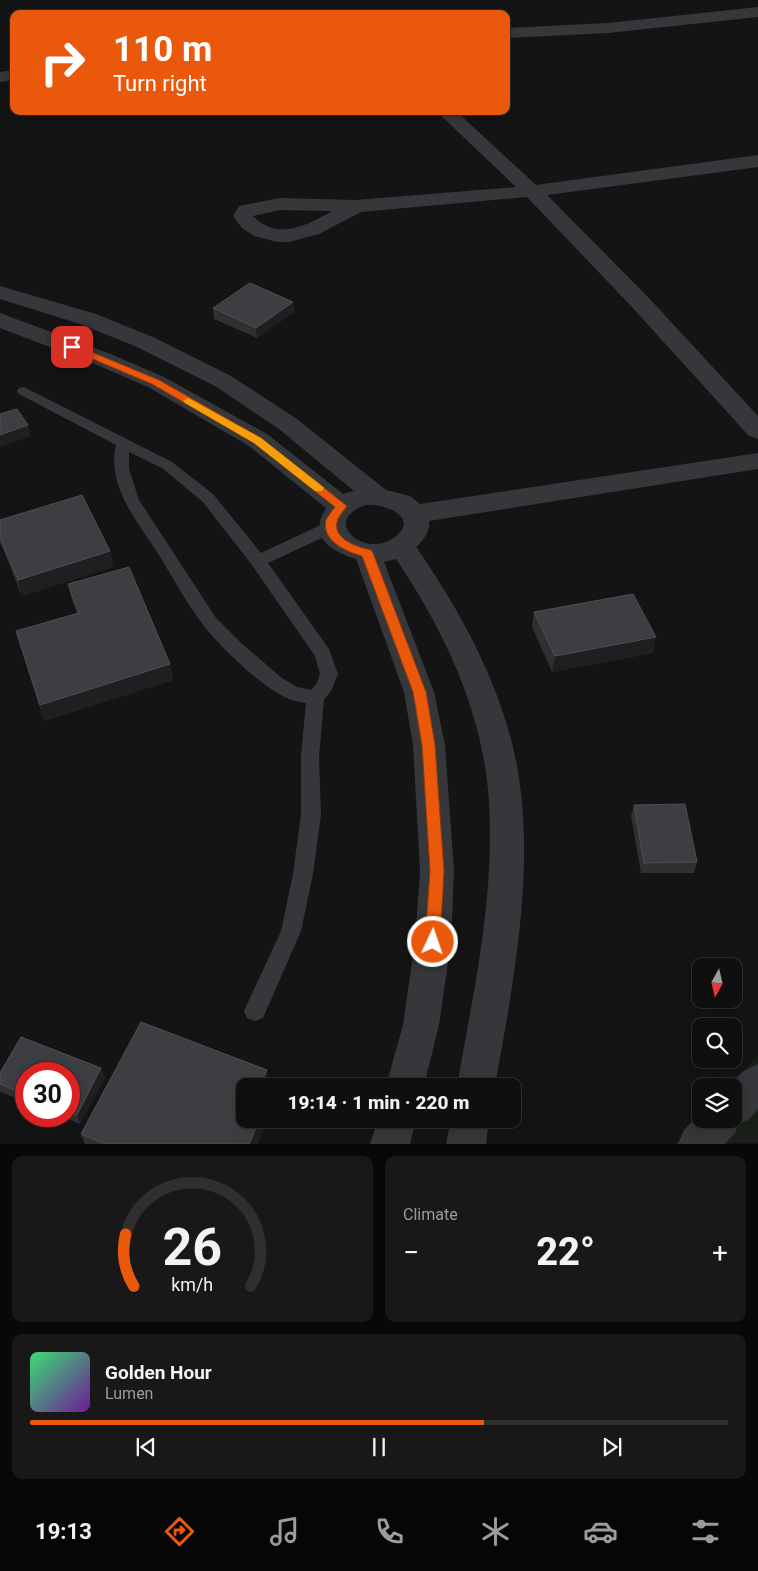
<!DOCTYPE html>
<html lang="en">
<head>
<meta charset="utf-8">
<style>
  :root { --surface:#0f0f10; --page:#181819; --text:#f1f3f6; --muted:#9b9c9f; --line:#2f2f30; --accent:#ea580c }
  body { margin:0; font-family:Roboto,sans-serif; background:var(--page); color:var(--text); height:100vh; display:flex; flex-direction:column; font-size:19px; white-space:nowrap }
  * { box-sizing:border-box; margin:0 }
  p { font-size:16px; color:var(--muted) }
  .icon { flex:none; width:28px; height:28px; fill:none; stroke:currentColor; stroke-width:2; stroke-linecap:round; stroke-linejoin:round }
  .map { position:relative; height:1144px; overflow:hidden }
  .side { display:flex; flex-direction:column; gap:12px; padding:12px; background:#080809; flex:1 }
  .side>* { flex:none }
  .banner { position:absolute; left:10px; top:10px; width:500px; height:105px; border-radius:10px; box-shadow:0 2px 12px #0003,0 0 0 1px var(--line); background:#ea580c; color:#fff; overflow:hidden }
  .needle { width:32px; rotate:188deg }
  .fabs { position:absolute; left:692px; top:958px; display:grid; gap:10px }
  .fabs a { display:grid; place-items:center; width:50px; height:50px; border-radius:10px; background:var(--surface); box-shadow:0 2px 12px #0003,0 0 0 1px var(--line); font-size:25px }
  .speed { position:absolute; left:15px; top:1062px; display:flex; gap:10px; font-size:25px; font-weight:700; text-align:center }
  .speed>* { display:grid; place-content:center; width:65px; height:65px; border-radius:50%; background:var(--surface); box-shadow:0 2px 12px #0003,0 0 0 1px var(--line); line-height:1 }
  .speed .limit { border:8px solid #d22; background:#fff; color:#111 }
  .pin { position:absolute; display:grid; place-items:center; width:42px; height:42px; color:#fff; margin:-21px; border-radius:10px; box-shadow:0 2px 8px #0006 }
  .me { position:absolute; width:55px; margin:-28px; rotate:3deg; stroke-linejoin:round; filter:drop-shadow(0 0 4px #0008) }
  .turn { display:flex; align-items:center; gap:18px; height:105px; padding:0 20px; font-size:22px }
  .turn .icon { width:65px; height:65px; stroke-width:2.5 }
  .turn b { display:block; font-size:35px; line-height:42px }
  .big { font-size:38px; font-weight:800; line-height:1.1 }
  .side .card { flex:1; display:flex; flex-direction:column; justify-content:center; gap:8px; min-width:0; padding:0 18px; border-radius:10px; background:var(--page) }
  .side .dial { align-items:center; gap:0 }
  .dial svg { height:130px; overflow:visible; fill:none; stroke:var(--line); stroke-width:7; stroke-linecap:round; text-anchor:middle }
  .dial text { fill:var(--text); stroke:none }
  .song { display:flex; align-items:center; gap:15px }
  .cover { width:60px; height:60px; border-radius:8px; background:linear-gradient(135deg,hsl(140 70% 55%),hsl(280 70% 35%)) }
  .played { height:5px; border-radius:2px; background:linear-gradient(90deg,var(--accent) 65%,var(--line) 65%) }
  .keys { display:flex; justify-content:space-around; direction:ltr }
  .heat { display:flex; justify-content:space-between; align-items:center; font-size:28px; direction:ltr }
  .side .tiles { flex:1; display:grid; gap:12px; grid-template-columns:1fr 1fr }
  .card:last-child { grid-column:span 2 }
  .trip { position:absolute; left:236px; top:1078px; width:285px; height:50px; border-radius:10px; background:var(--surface); box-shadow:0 2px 12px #0003,0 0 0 1px var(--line); font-weight:800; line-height:50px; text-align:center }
  .tabs { display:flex; height:80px; justify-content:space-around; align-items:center; background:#060606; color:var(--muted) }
  .tabs .icon { width:35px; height:35px }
  .tabs .active { color:var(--accent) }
  .tabs b { font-size:22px; color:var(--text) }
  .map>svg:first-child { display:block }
</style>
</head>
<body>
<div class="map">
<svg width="758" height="1144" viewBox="0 0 758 1144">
  <rect width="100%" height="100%" fill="#141415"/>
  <path fill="#1a1f1a" d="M758,1055V1143L675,1144L701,1115V1119H734V1086H729Z"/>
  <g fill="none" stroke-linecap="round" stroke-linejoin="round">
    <path fill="#35373a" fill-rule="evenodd" d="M24,387L172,462L213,494L261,553L325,523L331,522L337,523L339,527L337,531L268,563L329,649L338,674L331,691L324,700L319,756L321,814L313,874L301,931L263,1018L255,1021L247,1018L244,1011L281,931L293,874L301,814V756L306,703C300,702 293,701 287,698C264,689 219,646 204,626C187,604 173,578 159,555C138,523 106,485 116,445L19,394L17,391L19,388ZM129,452L162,468L203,502L252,565L315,656L320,674L317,683L311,690L297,687L282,678L241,643L216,618L139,500L129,469Z"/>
    <path fill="#35373a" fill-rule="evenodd" d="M758,7V17L608,33L506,38V28L608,23Z
      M14,70V80L0,82V72Z
      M436,111H456L536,185L758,155V167L547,195L647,296L758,416V439L749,436L631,306L527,197L361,212L319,234L289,242H277L254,236L242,228L233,216L239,206L280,198L356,200L516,187ZM280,210L332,211C306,226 277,241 253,216Z
      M0,286L96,314L153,337L231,376L297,419L386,490L410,496L420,504L758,453V469L429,521C431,530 423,541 416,547C462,613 502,687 517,766C536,869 513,985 495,1086H457C474,989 497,889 488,789C480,706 442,627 396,559L384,562L434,692L445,745L454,871L451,942L439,1025L424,1086H386L403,1025L415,942L420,871L413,745L404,692L356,559C330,551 308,536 326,508L249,446L148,387L97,365L0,328V313L113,355L164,377L267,434L343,494L354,491L279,429L215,386L137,347L80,324L0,299ZM365,505C386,503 423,519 392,539C365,557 320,522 365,505Z
      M758,1064V1109L748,1120L739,1123L735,1133L725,1144H678L684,1130L701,1112V1119H734V1086H727L745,1070Z
      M378,1119H416L410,1144H370Z
      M451,1119H489L486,1144H446Z"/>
  </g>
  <path fill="#303033" d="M293,302L294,312L257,338L214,319L213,308Z
    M0,520L110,551L113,567L22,596L0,542Z
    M68,584L170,664L173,680L44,721L16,631L77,613L72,600Z
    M534,612L653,653L552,672L532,627Z
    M634,805L697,862L694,873H641L631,816Z
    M21,1037L101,1068L105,1078L80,1124L61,1116H69V1074H26V1102L0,1092V1073Z
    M267,1070L269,1083L267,1086H245V1119H262L264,1129L257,1144H85L81,1134Z"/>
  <path fill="#1f1f21" d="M293,302L294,312L257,338L256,328Z
    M28,425L31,436L0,447V435Z
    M110,551L113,567L22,596L18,580Z
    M656,637L653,653L552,672L555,656Z
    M170,664L173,680L44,721L40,705Z
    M101,1068L105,1078L80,1124L77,1115Z
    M267,1070L269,1083L267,1086H260Z
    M260,1119H262L264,1129L257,1144H249Z"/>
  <path fill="#3d3e41" stroke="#4d4f53" d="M250,283L293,302L256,328L213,308Z
    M17,409L28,425L0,435V414Z
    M82,495L110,551L18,580L0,537V520Z
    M129,567L170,664L40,705L16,631L79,613L68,584Z
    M633,594L656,637L555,656L534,612Z
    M685,804L697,862L644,863L634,805Z
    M141,1022L267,1070L260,1086H245V1119H260L249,1144H105L81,1134Z
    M21,1037L101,1068L77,1115L69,1112V1074H26V1095L0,1084V1073Z"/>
  <path fill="#ea580c" stroke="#983908" d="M72,344L159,380L261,438L347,506C344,510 340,515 338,519C330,539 358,547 371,550L373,553L426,692L435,745L444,871L440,942L438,946L433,948L428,946L425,942L430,871L422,745L413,692L362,556C347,552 321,541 326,520C328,516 332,511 335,507L254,443L152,384L69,349V345Z"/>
  <path fill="#f59e0b" d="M188,398L261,438L322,486L324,488L322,491H315L254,443L185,403L183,401Z"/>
</svg>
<div class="fabs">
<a><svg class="needle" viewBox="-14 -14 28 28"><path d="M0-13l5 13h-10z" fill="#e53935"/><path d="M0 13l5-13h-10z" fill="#9b9c9f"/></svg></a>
<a><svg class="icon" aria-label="search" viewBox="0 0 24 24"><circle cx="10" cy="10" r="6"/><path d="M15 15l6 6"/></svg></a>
<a><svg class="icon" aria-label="layers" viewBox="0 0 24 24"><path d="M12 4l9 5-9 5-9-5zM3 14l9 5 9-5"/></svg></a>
</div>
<div class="speed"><div class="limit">30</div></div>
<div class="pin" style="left:72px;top:347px;background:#d93025"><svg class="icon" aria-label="arrive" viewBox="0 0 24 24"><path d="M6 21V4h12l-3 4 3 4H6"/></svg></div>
<svg class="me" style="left:433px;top:942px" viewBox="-20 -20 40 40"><circle r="17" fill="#ea580c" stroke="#fff" stroke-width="3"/><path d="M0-11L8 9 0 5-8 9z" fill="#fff"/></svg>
<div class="trip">19:14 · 1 min · 220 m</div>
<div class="banner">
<div class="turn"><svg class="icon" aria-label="right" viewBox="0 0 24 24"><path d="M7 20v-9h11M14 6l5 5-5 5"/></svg><div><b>110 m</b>Turn right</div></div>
</div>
</div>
<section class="side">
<div class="tiles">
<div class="card dial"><svg viewBox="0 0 100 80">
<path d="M14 69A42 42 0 1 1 86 69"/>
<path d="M14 69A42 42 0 0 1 9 37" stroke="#ea580c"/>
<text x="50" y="56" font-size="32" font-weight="700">26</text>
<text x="50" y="72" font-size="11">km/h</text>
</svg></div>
<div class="card"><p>Climate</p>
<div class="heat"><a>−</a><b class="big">22°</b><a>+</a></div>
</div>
<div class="card">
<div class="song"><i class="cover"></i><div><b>Golden Hour</b><p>Lumen</p></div></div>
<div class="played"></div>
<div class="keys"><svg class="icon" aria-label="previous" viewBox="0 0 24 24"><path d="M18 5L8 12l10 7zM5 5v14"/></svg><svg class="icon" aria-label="pause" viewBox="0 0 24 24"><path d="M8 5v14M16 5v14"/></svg><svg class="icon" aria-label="next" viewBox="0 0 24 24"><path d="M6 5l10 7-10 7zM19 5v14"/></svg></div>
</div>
</div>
</section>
<nav class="tabs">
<b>19:13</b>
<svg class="icon active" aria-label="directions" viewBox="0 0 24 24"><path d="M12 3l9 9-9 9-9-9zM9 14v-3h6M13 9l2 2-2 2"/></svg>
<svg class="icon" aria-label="music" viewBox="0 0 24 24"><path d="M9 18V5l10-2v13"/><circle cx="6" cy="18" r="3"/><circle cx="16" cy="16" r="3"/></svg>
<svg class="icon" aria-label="phone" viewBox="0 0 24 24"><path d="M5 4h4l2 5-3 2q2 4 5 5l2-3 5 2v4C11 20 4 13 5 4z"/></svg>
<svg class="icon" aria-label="climate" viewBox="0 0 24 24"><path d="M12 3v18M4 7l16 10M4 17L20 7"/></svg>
<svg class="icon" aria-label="car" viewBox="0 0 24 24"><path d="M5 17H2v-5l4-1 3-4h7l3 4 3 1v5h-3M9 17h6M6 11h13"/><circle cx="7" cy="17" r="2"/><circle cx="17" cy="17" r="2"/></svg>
<svg class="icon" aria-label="filters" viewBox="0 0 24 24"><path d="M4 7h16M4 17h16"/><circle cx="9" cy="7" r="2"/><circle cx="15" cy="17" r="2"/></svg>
</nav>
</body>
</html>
